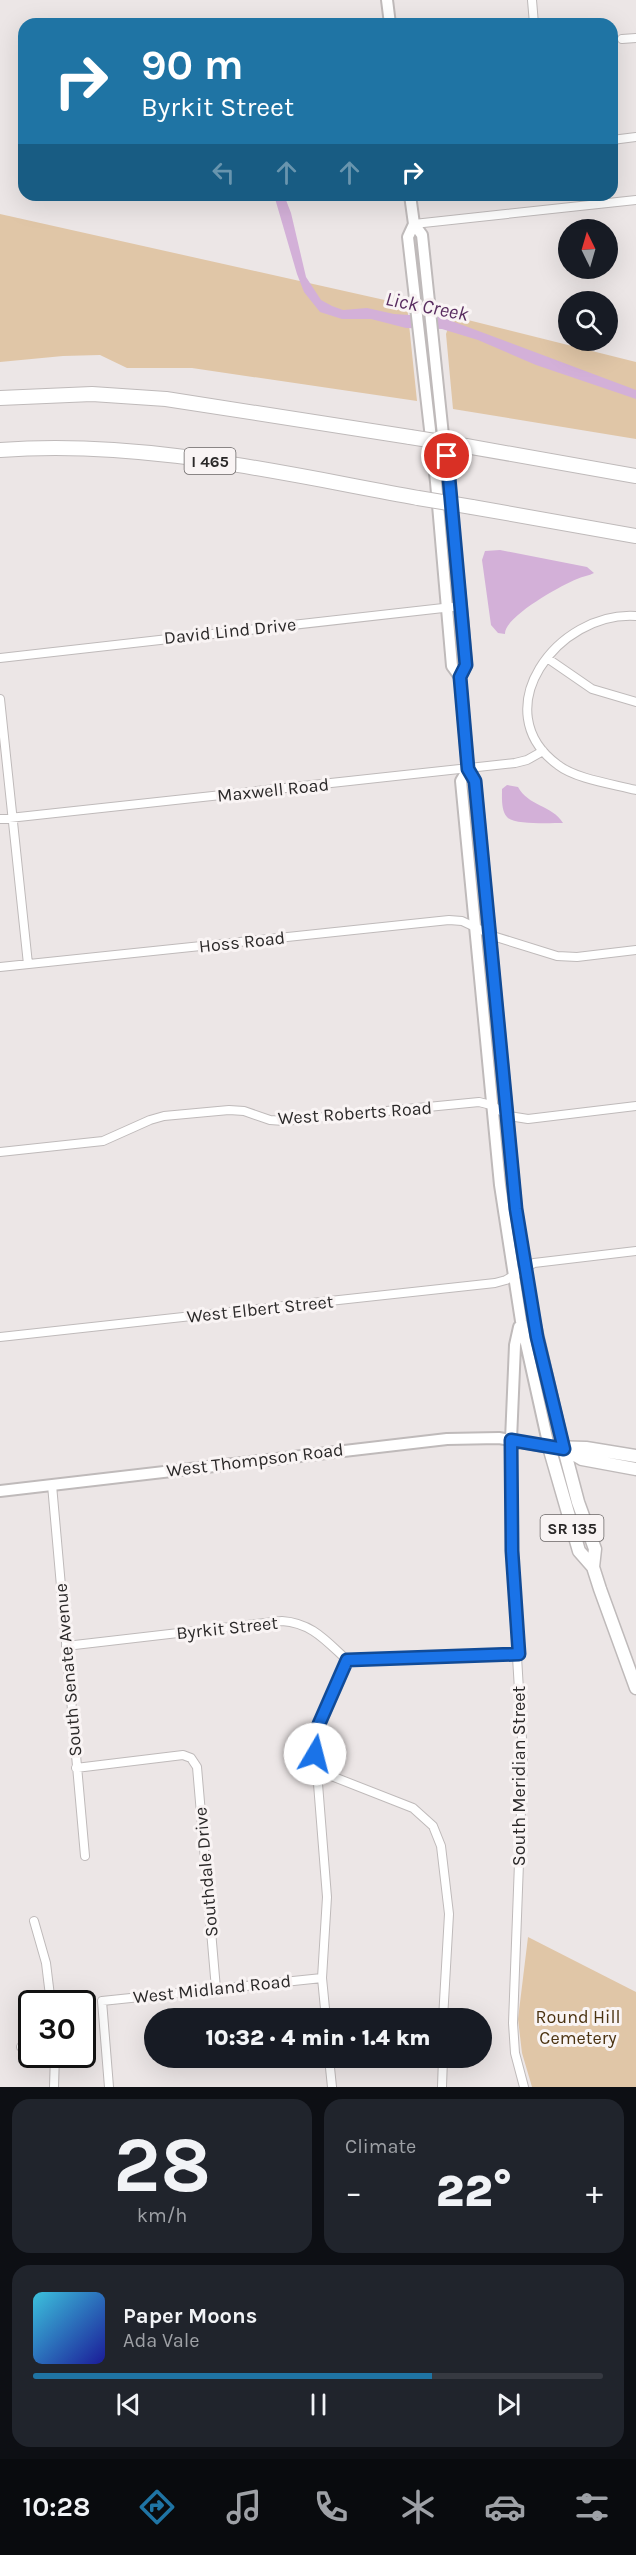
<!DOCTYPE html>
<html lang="en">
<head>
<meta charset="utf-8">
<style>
  :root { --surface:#171b24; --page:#20242c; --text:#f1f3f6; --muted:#9ea1a6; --line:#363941; --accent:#1f74a4 }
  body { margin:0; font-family:Karla,sans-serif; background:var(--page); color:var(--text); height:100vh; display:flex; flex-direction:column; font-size:22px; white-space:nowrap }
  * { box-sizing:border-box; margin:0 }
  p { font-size:20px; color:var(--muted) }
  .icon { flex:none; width:33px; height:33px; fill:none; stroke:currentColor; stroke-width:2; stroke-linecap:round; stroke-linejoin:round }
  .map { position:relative; height:2087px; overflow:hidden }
  .details { display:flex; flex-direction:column; gap:12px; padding:12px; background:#0d0f14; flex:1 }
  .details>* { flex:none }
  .guide { position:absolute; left:18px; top:18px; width:600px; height:183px; border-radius:18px; box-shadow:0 6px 24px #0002; background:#1f74a4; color:#fff; overflow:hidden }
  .needle { width:39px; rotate:355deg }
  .buttons { position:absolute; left:558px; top:219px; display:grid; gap:12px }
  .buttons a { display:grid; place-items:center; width:60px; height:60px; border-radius:50%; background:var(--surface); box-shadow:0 6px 24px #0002; font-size:30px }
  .speed { position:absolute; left:18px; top:1990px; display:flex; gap:12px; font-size:30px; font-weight:700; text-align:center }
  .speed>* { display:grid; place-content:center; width:78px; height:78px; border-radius:50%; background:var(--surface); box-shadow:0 6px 24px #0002; line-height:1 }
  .speed .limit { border:3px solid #111; border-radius:9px; background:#fff; color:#111 }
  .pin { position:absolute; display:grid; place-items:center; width:51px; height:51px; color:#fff; margin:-26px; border:3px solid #fff; border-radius:50%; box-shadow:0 2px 6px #0007 }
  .me { position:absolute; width:66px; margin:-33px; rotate:8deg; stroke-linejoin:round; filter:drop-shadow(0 0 4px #0008) }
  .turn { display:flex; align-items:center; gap:21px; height:126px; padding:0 24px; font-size:27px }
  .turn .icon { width:78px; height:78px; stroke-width:2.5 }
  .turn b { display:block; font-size:42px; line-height:51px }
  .lanes { display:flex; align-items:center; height:57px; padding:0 24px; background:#0003; justify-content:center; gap:30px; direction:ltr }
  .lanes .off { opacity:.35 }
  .big { font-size:45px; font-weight:800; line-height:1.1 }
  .details .card { flex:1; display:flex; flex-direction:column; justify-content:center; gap:9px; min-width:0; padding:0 21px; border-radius:18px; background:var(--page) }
  .details .dial { align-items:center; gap:0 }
  .dial b { font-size:78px; line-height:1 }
  .song { display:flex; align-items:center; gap:18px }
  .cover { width:72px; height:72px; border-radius:9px; background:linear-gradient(135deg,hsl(190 70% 55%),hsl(240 70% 35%)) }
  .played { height:6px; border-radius:3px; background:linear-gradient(90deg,var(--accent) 70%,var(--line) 70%) }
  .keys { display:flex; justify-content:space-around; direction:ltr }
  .heat { display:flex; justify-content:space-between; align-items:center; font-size:33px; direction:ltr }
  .details .tiles { flex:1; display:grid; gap:12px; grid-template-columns:1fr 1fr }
  .card:last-child { grid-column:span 2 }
  .trip { position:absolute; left:144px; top:2008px; width:348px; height:60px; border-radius:30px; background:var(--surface); box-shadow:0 6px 24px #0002; font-weight:800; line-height:60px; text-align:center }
  .menu { display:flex; height:96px; justify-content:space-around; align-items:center; background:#090b0e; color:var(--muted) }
  .menu .icon { width:42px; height:42px }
  .menu .active { color:var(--accent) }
  .menu b { font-size:27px; color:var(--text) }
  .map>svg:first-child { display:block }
</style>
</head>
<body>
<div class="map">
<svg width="636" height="2087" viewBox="0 0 636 2087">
  <rect width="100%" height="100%" fill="#ece6e6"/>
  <path fill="#e0c6a7" d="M0,214L407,305L417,401L192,368H127L100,355L63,356L0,362Z
    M452,316L636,362V439L453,409L446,334Z
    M528,1937L636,1992V2087H532L522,2053L518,2019Z"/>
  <path fill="#d3b0d8" d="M274,195H284L291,213L306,277L321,300L332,306L343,310L367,308L394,314L441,317L636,390V399L536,365L478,340L455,333L442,329L406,328L371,319H342L320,312L304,292L297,274Z
    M500,550L587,567L594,573C589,576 583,576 577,579C560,586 504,617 505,634L498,633L491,625L482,560L485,551Z
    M507,785L518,787C528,806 552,805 563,823C550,823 514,825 507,817C501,810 502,798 502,789Z"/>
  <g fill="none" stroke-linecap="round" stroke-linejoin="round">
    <defs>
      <path id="minor" d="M532,0L534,24
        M622,39L636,38
        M612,140L636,137
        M414,224L636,200
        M636,616C557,611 484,711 558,765C576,779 613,784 636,790
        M0,658L461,606
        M547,658L592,689L636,702
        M0,699L28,964
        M0,819L515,763L527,760L543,751
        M0,967L449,920L462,921L496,937L557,956L577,957L636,950
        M0,1152L103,1141L150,1120L164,1116L229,1110L244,1111L270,1120L284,1121L479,1102L491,1105L509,1116L528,1119L636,1106
        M0,1337L495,1283L506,1280L534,1263L636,1251
        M511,1440L512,1574L523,1756L513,2023L515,2053L524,2087
        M52,1485L85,1856
        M66,1646L282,1621C312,1623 326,1641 347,1660L519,1654
        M76,1768L183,1755L191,1758L197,1767L216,1989
        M316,1770L413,1808L433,1826L441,1846L449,1914L443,2019
        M34,1921L46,1963L51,2004
        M326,2019L322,1978L327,1897L315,1746L320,1721L347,1660
        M21,2047L32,2046
        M329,2058L332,2087
        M54,2087L55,2055
        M109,2087L102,2001L322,1978
        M442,2087L443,2058"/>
      <path id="secondary" d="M387,0L390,24
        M410,195L414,224L422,235L463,626L466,665L460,677L468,769L475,781L516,1209L531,1307L564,1449
        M414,224L408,237L436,482L452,666L460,677
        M511,1440L515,1345L519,1327
        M0,1491L447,1439L499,1438L549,1447L521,1321L500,1185L461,781L468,769"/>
      <path id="primary" d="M564,1449L578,1502L595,1549L593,1567L600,1589L636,1688
        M565,1449L582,1459L636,1469
        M593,1567L579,1551L549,1447L586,1448L636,1456"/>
      <path id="motorway" d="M0,398L92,394L166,399L410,437
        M466,446L636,476
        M0,450C141,439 280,473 418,498
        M472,507L636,536"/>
    </defs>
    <use href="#minor" stroke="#bfbaba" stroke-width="10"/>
    <use href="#secondary" stroke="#bfbaba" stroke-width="14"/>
    <use href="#primary" stroke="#bfbaba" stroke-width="15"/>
    <use href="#motorway" stroke="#bfbaba" stroke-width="16"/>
    <use href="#minor" stroke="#fff" stroke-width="8"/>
    <use href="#secondary" stroke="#fff" stroke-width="10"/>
    <use href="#primary" stroke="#fff" stroke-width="12"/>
    <use href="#motorway" stroke="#fff" stroke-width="14"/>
    <defs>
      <path id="motorway-bridge" d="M410,437L466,446
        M418,498L472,507"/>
    </defs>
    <use href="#motorway-bridge" stroke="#bfbaba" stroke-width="16" stroke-linecap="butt"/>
    <use href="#motorway-bridge" stroke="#fff" stroke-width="14"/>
  </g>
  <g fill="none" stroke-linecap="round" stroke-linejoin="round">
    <defs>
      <path id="route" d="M315,1754L319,1724L347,1660L519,1654L512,1551L511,1440L564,1449L537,1337L516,1209L475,781L468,769L460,677L466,665L447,456"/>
    </defs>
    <use href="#route" stroke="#114b97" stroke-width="15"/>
    <use href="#route" stroke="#1a73e8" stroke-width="10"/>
  </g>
  <g text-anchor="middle" stroke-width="6" stroke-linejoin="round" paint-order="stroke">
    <g fill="#f9f4f4" stroke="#696666" stroke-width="1.5">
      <rect x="184.5" y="448" width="51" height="26" rx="4.5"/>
      <rect x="540.5" y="1515" width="63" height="26" rx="4.5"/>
    </g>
    <g font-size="16" font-weight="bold" fill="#2b2929">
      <text x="210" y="467">I 465</text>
      <text x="572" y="1534">SR 135</text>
    </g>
    <g font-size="18" fill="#2b2929" stroke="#f9f4f4">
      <text transform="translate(230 631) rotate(-6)" y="6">David Lind Drive</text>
      <text transform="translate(273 790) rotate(-6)" y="6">Maxwell Road</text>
      <text transform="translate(242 942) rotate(-6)" y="6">Hoss Road</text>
      <text transform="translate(355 1113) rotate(-4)" y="6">West Roberts Road</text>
      <text transform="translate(260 1309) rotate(-6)" y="6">West Elbert Street</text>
      <text transform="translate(255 1460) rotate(-7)" y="6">West Thompson Road</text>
      <text transform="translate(227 1628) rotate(-6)" y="6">Byrkit Street</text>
      <text transform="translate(68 1670) rotate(-95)" y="6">South Senate Avenue</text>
      <text transform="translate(519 1776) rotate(-90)" y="6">South Meridian Street</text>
      <text transform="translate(206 1872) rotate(-95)" y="6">Southdale Drive</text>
      <text transform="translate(212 1989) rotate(-6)" y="6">West Midland Road</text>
    </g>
    <g font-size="18" fill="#4b3311" stroke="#f9f4f4">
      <text x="578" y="2023">Round Hill<tspan x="578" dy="21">Cemetery</tspan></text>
    </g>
    <g font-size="20" font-style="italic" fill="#592d60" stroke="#f9f4f4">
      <text transform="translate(427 306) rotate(11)" y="7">Lick Creek</text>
    </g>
  </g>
</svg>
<div class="buttons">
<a><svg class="needle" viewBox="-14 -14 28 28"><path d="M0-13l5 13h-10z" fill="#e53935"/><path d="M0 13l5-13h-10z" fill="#9ea1a6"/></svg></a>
<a><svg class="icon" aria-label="search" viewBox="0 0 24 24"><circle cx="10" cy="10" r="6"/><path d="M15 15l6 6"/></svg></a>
</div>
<div class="speed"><div class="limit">30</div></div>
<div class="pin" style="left:447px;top:456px;background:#d93025"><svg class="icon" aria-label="arrive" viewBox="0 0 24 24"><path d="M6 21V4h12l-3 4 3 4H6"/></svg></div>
<svg class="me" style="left:315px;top:1754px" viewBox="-20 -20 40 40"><circle r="19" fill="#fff"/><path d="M0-13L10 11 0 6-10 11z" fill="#1a73e8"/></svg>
<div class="trip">10:32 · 4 min · 1.4 km</div>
<div class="guide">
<div class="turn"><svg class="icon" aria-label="right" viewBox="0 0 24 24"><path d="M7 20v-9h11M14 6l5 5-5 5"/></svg><div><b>90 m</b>Byrkit Street</div></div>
<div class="lanes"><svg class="icon off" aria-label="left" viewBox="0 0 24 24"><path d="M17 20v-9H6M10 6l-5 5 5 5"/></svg><svg class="icon off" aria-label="ahead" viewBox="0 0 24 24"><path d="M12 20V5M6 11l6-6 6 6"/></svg><svg class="icon off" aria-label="ahead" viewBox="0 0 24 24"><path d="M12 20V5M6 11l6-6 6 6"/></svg><svg class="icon" aria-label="right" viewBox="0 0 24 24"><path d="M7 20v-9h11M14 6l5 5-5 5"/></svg></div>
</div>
</div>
<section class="details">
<div class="tiles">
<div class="card dial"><b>28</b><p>km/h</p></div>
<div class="card"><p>Climate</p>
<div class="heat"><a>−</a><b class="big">22°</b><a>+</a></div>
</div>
<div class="card">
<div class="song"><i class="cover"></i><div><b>Paper Moons</b><p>Ada Vale</p></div></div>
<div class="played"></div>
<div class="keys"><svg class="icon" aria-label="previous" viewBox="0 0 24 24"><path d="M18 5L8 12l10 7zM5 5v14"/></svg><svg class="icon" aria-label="pause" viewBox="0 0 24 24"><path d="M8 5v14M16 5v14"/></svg><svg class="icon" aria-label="next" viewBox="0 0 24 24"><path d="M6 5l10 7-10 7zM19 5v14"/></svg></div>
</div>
</div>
</section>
<nav class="menu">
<b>10:28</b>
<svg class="icon active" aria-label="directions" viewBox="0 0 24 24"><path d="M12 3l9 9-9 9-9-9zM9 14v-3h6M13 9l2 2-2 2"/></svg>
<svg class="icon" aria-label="music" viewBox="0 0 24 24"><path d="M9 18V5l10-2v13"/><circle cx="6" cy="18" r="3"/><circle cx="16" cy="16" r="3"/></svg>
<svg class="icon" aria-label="phone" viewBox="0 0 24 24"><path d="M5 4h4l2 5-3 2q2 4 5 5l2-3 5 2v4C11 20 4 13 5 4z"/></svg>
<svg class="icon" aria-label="climate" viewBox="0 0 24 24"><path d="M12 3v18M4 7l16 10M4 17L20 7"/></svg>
<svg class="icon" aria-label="car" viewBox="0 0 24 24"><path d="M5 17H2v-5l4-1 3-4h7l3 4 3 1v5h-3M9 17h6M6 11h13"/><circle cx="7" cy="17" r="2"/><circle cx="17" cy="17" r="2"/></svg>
<svg class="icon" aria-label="filters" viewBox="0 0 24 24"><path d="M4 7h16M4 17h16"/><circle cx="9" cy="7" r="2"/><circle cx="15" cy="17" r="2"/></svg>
</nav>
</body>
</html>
